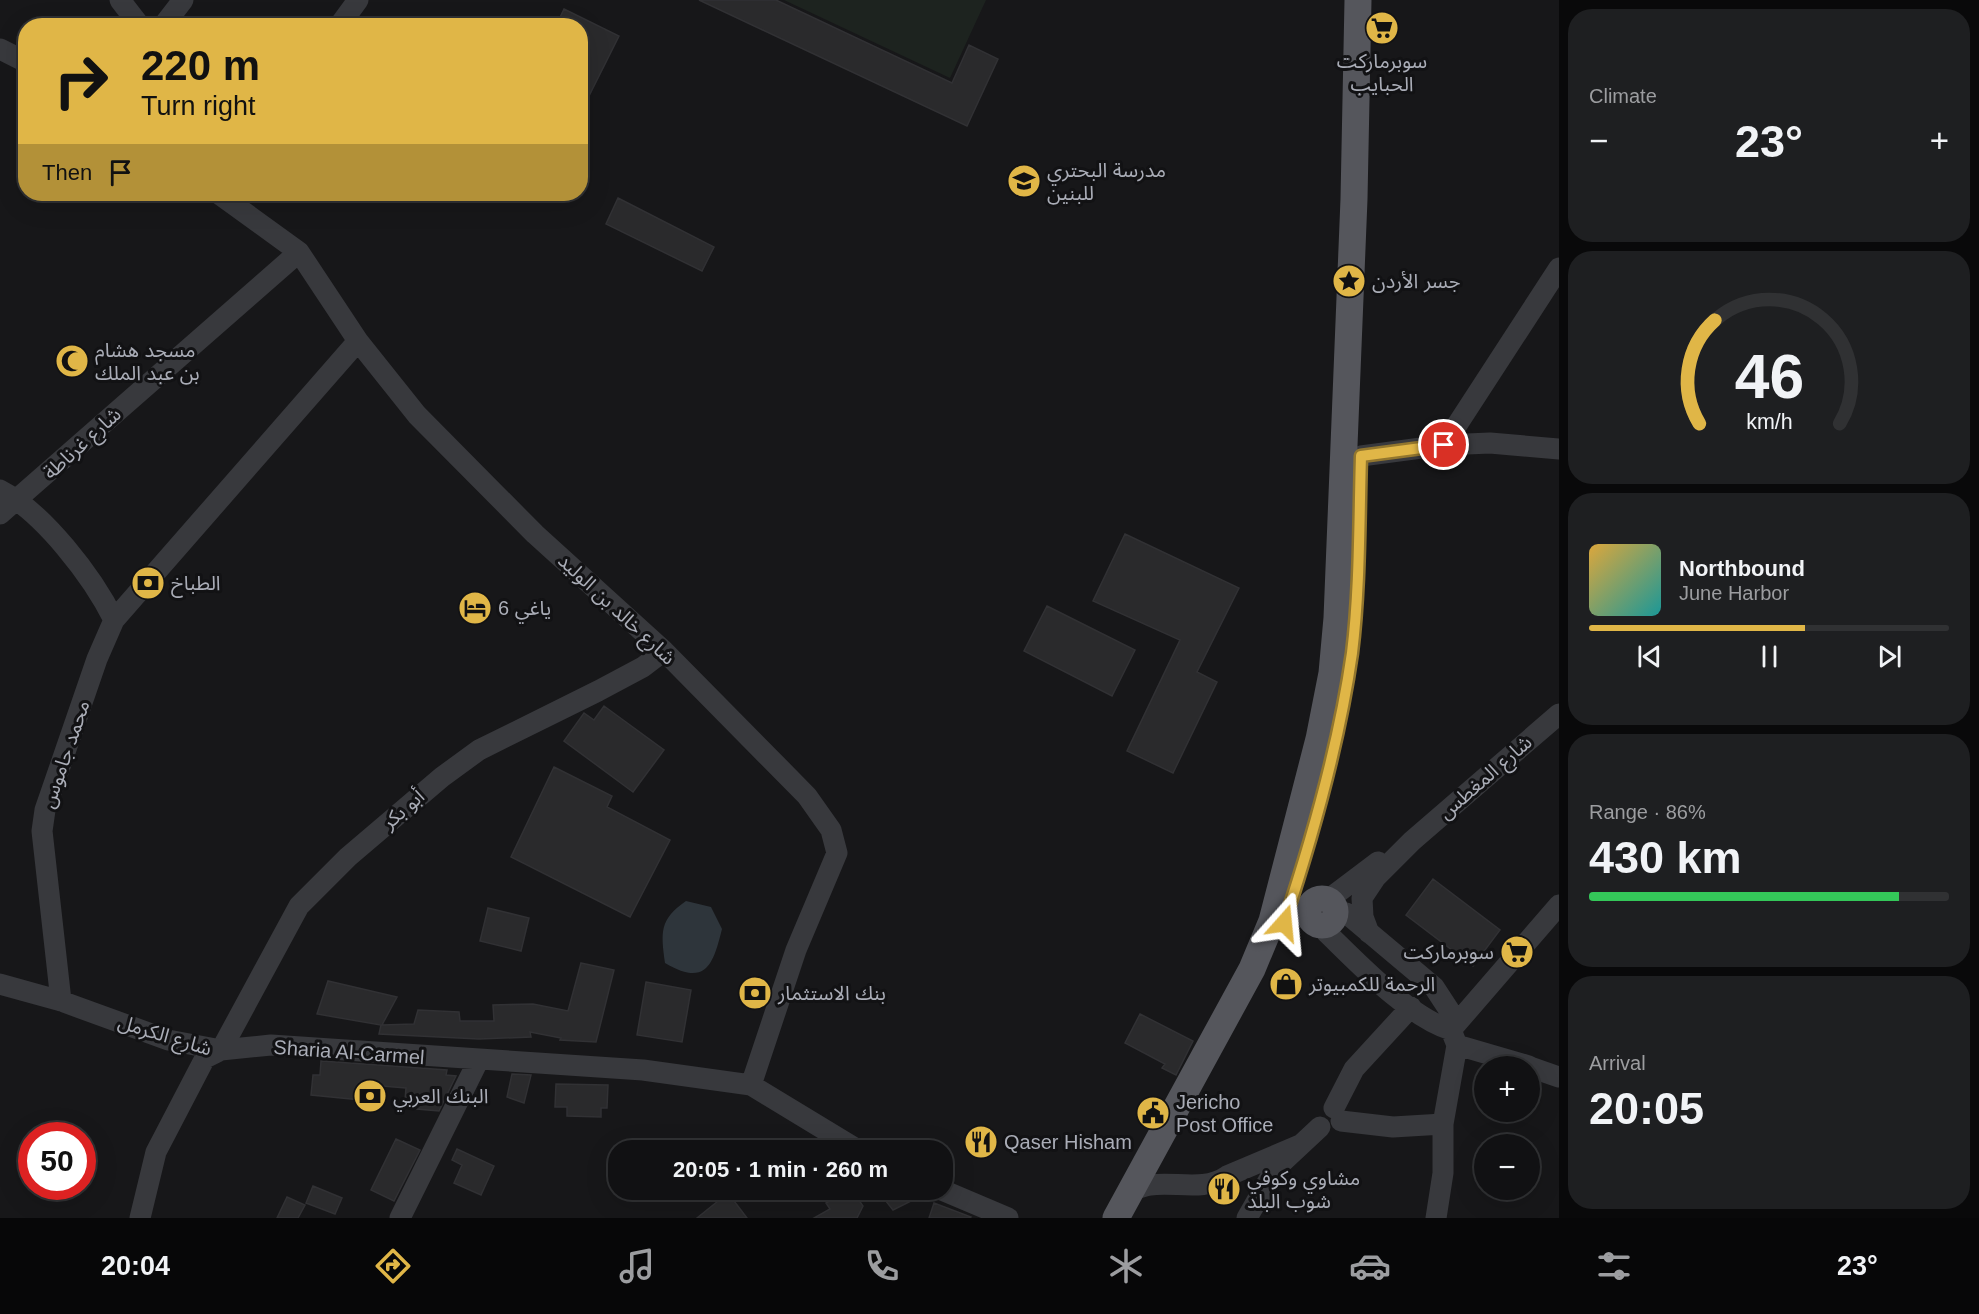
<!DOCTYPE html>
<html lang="en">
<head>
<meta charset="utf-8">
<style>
  :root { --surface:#111113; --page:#1e1f21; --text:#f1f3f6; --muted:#9c9da0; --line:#303133; --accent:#e0b647 }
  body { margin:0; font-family:Arial,"Noto Sans Arabic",sans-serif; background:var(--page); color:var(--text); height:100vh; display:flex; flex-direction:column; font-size:22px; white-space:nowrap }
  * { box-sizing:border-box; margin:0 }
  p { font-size:20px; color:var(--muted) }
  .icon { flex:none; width:33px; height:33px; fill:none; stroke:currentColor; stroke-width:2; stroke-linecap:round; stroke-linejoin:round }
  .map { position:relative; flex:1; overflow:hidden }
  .sheet { display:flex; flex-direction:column; gap:9px; padding:9px; background:#09090a; width:420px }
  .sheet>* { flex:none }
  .hud { position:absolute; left:18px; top:18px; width:570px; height:183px; border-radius:24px; box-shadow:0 6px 24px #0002,0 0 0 2px var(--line); background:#e0b647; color:#111; overflow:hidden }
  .buttons { position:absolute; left:1474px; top:1056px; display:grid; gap:12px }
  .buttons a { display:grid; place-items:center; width:66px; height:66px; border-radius:50%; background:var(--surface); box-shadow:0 6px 24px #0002,0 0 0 2px var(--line); font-size:30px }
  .speed { position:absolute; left:18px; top:1122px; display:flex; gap:12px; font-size:30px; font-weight:700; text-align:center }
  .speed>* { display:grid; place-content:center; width:78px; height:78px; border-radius:50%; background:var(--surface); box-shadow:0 6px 24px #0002,0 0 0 2px var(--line); line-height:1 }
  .speed .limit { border:9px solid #d22; background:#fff; color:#111 }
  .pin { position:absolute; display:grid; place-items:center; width:51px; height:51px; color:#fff; margin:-26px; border:3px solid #fff; border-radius:50%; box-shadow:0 2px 6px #0007 }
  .me { position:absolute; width:66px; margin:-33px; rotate:18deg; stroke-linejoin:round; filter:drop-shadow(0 0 4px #0008) }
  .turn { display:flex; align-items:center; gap:21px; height:126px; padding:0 24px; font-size:27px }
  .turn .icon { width:78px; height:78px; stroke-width:2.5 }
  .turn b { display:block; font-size:42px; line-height:51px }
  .then { display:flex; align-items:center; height:57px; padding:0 24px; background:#0003; gap:12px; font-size:22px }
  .big { font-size:45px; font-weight:700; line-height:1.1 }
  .sheet .tile { flex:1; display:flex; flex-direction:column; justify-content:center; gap:9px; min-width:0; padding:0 21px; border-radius:24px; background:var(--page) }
  .sheet .dial { align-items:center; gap:0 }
  .dial svg { height:156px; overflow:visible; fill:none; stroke:var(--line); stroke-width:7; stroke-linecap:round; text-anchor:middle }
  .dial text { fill:var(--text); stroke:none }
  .song { display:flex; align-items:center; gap:18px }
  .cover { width:72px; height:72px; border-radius:9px; background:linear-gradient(135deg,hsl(40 70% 55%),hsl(180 70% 35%)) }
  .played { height:6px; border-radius:3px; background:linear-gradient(90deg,var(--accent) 60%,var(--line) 60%) }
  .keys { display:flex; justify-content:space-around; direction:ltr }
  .heat { display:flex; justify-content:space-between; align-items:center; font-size:33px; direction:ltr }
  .charge { height:9px; border-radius:4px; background:linear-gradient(90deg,#34c759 86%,var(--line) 0) }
  .trip { position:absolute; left:608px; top:1140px; width:345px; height:60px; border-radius:24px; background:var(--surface); box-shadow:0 6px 24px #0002,0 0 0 2px var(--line); font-weight:700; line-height:60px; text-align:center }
  .tabs { display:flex; height:96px; justify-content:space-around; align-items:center; background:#070708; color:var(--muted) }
  .tabs .icon { width:42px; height:42px }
  .tabs .current { color:var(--accent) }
  .tabs b { font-size:27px; color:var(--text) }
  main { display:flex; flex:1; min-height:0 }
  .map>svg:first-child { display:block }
</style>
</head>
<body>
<main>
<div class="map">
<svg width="1559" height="1218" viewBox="0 0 1559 1218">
  <rect width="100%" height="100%" fill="#171719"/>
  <path fill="#1d231f" d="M784,0H986L950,78Z"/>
  <path fill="#2e353b" d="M686,901L711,907L722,929C713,965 706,987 665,963C661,932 659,920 686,901Z"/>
  <path fill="#2a2a2c" stroke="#313134" stroke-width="1.5" d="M699,0H776L952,83L969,45L998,59L967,126Z
    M564,9L619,36L580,114V26H556Z
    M618,198L714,247L702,271L606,224Z
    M1125,534L1239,588L1197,672L1217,682L1173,773L1127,751L1180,640L1093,601Z
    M1047,606L1135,650L1112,696L1024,651Z
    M604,706L664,750L633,792L564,741L584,713L594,720Z
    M554,767L612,796L607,807L670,840L630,917L511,857Z
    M1433,879L1500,930L1473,966L1406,915Z
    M488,908L529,918L521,951L480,941Z
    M581,963L614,970L596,1042L560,1040L561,1038L530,1032L531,1037L479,1039L379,1034L381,1025L317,1014L328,981L397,997L382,1025L414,1024L418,1010L459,1012L460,1021H494L493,1005L533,1004L568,1011Z
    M646,982L691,990L682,1042L637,1035Z
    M1140,1014L1193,1041L1176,1075L1162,1068L1165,1064L1125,1043Z
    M321,1061L447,1070L446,1075L456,1076L439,1111L417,1109L418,1102L405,1100L406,1088L382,1086L381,1102L311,1095L313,1075H320Z
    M512,1074L531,1075L524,1103L507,1097Z
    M556,1084L608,1085L607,1108H601V1117L567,1116V1107H555Z
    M396,1139L420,1150L394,1201L371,1190Z
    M457,1149L494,1166L481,1195L454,1183L462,1165L452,1160Z
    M313,1186L342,1198L335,1214L306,1203Z
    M849,1190H852L863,1206L857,1218H814L830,1209L826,1203Z
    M899,1190H903L913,1200L893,1210L885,1200Z
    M728,1193L747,1218H697Z
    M287,1197L305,1205L298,1218H277Z
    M934,1203L971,1217L970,1218H929Z"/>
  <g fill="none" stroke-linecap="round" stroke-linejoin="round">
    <path stroke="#38393d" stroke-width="21" d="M120,0L140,26
      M163,26L183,0
      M339,26L358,0
      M0,49L26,62
      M219,194L299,252L358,341L417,415L535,534L664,651L807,796L831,830L837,853L796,950L751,1085
      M1444,445L1559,268
      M1361,456L1444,445L1490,443L1559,449
      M0,490C43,512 93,577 114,620L97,659L45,810L42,831L61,1001
      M0,514L299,252
      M114,620L358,341
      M1329,899L1378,862
      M1336,912L1346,913L1434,987L1449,1010L1451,1030L1457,1045L1443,1124V1173L1436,1218
      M1324,925L1327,933C1359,964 1409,1017 1451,1030
      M1369,933L1363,917L1362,898L1376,877L1412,841L1559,714
      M0,984L61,1001L168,1040L221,1050L271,1045L643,1070L751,1085L858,1150
      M1451,1030L1559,905
      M1457,1045L1529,1066
      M221,1050L299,906L348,857L442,777L479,750L598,691L643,667L664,651
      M1530,1067L1559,1077
      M1334,1108L1354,1069L1411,1007
      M1341,1121L1393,1127L1443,1124
      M942,1190L1008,1218
      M1131,1190C1137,1189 1143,1186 1150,1185C1175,1181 1204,1192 1227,1176L1300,1145
      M140,1218L156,1152L205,1058L221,1050
      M400,1218L478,1061
      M1247,1218L1275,1169L1320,1127"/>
    <path stroke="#55565c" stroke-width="27" d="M1309 912a13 13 0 1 1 26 0a13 13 0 1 1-26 0Z
      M1116,1218L1252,969L1272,921L1319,739L1332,673L1337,618L1354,199L1358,0"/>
  </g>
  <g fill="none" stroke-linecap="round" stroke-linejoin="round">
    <defs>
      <path id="route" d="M1284,923C1313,836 1339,744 1352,653C1360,588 1359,521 1361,456L1444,445"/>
    </defs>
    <use href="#route" stroke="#92762e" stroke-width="15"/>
    <use href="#route" stroke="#e0b647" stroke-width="10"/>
  </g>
  <defs>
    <symbol id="supermarket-disc" viewBox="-11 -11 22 22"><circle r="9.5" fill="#e0b647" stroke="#121214"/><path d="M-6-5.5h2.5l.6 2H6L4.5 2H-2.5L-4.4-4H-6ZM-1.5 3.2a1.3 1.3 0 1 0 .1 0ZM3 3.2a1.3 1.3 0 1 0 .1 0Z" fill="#111"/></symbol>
    <symbol id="school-disc" viewBox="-11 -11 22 22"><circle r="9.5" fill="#e0b647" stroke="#121214"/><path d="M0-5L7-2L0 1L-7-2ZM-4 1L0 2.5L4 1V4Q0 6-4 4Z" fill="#111"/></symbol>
    <symbol id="sight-disc" viewBox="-11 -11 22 22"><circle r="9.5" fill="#e0b647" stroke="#121214"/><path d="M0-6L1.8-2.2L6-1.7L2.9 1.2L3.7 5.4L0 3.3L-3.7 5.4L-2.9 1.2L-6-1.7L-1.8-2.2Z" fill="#111"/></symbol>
    <symbol id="mosque-disc" viewBox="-11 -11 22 22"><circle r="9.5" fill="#e0b647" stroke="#121214"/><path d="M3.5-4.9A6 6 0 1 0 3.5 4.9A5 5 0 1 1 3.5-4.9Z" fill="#111"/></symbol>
    <symbol id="bank-disc" viewBox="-11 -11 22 22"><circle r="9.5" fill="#e0b647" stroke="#121214"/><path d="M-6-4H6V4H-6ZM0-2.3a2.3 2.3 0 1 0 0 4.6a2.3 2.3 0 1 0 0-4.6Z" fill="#111"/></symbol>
    <symbol id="hotel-disc" viewBox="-11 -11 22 22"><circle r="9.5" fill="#e0b647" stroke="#121214"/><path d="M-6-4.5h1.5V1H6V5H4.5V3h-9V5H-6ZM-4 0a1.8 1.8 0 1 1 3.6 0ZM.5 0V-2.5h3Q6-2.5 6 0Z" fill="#111"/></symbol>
    <symbol id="shop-disc" viewBox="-11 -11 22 22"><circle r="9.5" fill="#e0b647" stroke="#121214"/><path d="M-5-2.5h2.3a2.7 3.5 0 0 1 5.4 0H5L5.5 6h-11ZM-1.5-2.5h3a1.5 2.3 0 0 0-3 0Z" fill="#111"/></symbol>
    <symbol id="civic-disc" viewBox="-11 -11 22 22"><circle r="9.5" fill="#e0b647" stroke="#121214"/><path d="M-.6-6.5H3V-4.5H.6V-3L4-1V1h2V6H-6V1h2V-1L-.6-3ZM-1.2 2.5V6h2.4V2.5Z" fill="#111"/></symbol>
    <symbol id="restaurant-disc" viewBox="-11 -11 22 22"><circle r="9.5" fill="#e0b647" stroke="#121214"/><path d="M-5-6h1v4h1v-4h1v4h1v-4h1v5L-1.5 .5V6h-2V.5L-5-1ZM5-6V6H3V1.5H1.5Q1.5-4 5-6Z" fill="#111"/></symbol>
  </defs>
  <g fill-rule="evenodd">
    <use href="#supermarket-disc" x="1363" y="9" width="38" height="38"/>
    <use href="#school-disc" x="1005" y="162" width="38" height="38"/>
    <use href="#sight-disc" x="1330" y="262" width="38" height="38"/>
    <use href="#mosque-disc" x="53" y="342" width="38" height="38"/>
    <use href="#bank-disc" x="129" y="564" width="38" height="38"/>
    <use href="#hotel-disc" x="456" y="589" width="38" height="38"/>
    <use href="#supermarket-disc" x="1498" y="933" width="38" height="38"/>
    <use href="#shop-disc" x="1267" y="965" width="38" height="38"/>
    <use href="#bank-disc" x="736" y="974" width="38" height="38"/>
    <use href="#bank-disc" x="351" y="1077" width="38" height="38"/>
    <use href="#civic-disc" x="1134" y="1094" width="38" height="38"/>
    <use href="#restaurant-disc" x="962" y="1123" width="38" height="38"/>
    <use href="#restaurant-disc" x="1205" y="1170" width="38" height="38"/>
  </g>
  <g text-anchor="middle" stroke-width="6" stroke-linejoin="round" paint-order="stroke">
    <g font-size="20" fill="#aaadb7" stroke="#121214" text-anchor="start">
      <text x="1382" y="68" text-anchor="middle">سوبرماركت<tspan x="1382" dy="23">الحبايب</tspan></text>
      <text x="1047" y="177">مدرسة البحتري<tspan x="1047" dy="23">للبنين</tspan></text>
      <text x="1372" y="288">جسر الأردن</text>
      <text x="95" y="357">مسجد هشام<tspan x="95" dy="23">بن عبد الملك</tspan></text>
      <text x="171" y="590">الطباخ</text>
      <text x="498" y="615">ياغي 6</text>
      <text x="1494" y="959" text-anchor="end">سوبرماركت</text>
      <text x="1309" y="991">الرحمة للكمبيوتر</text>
      <text x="778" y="1000">بنك الاستثمار</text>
      <text x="393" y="1103">البنك العربي</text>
      <text x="1176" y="1109">Jericho<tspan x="1176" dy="23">Post Office</tspan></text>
      <text x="1004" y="1149">Qaser Hisham</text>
      <text x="1247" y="1185">مشاوي وكوفي<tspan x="1247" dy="23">شوب البلد</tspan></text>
    </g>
    <g font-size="20" fill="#aaadb7" stroke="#121214">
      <text transform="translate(82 443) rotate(-42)" y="7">شارع غرناطة</text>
      <text transform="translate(617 609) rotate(43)" y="7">شارع خالد بن الوليد</text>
      <text transform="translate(65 754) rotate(-71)" y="7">محمد جاموس</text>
      <text transform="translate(1485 777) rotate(-41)" y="7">شارع المغطس</text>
      <text transform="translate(403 809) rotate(-41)" y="7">أبو بكر</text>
      <text transform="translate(165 1035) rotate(17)" y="7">شارع الكرمل</text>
      <text transform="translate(349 1052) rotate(4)" y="7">Sharia Al-Carmel</text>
    </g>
  </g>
</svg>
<div class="buttons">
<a>+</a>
<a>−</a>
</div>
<div class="speed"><div class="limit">50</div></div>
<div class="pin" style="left:1444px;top:445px;background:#d93025"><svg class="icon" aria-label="arrive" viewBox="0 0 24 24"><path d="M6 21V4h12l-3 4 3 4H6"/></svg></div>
<svg class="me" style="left:1284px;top:923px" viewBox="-20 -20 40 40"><path d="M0-17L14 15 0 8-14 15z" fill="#e0b647" stroke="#fff" stroke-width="4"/></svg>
<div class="trip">20:05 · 1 min · 260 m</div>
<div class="hud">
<div class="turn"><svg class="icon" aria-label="right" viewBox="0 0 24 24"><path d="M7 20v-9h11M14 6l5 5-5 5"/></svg><div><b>220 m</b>Turn right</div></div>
<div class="then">Then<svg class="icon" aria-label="arrive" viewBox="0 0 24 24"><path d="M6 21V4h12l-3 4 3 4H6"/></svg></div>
</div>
</div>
<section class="sheet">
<div class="tile"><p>Climate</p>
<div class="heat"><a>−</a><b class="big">23°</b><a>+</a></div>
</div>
<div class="tile dial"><svg viewBox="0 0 100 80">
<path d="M14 69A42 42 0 1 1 86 69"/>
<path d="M14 69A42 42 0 0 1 22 16" stroke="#e0b647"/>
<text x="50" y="56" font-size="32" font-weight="700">46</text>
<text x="50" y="72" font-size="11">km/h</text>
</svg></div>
<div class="tile">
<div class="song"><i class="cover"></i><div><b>Northbound</b><p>June Harbor</p></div></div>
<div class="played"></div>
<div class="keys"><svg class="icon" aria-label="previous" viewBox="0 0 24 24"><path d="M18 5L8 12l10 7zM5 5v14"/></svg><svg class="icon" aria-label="pause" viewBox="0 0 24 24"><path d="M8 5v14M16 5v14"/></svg><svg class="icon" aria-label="next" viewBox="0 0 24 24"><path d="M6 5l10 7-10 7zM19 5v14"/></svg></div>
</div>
<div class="tile"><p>Range · 86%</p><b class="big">430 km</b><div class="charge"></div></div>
<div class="tile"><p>Arrival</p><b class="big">20:05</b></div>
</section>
</main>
<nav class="tabs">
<b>20:04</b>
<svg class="icon current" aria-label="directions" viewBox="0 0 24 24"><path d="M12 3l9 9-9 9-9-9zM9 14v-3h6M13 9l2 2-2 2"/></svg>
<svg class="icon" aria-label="music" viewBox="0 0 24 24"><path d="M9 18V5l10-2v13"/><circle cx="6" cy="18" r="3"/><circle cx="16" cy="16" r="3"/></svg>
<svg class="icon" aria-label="phone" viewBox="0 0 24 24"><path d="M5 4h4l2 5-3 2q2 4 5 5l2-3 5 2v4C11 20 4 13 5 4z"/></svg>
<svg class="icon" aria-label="climate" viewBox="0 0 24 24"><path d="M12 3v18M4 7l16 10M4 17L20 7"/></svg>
<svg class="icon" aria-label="car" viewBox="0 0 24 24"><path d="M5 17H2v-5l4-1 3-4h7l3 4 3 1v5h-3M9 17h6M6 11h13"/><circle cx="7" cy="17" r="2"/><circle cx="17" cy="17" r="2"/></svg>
<svg class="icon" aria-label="filters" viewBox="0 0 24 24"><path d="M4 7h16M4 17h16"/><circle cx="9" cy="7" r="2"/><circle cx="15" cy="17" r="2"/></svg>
<b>23°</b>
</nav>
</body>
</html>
